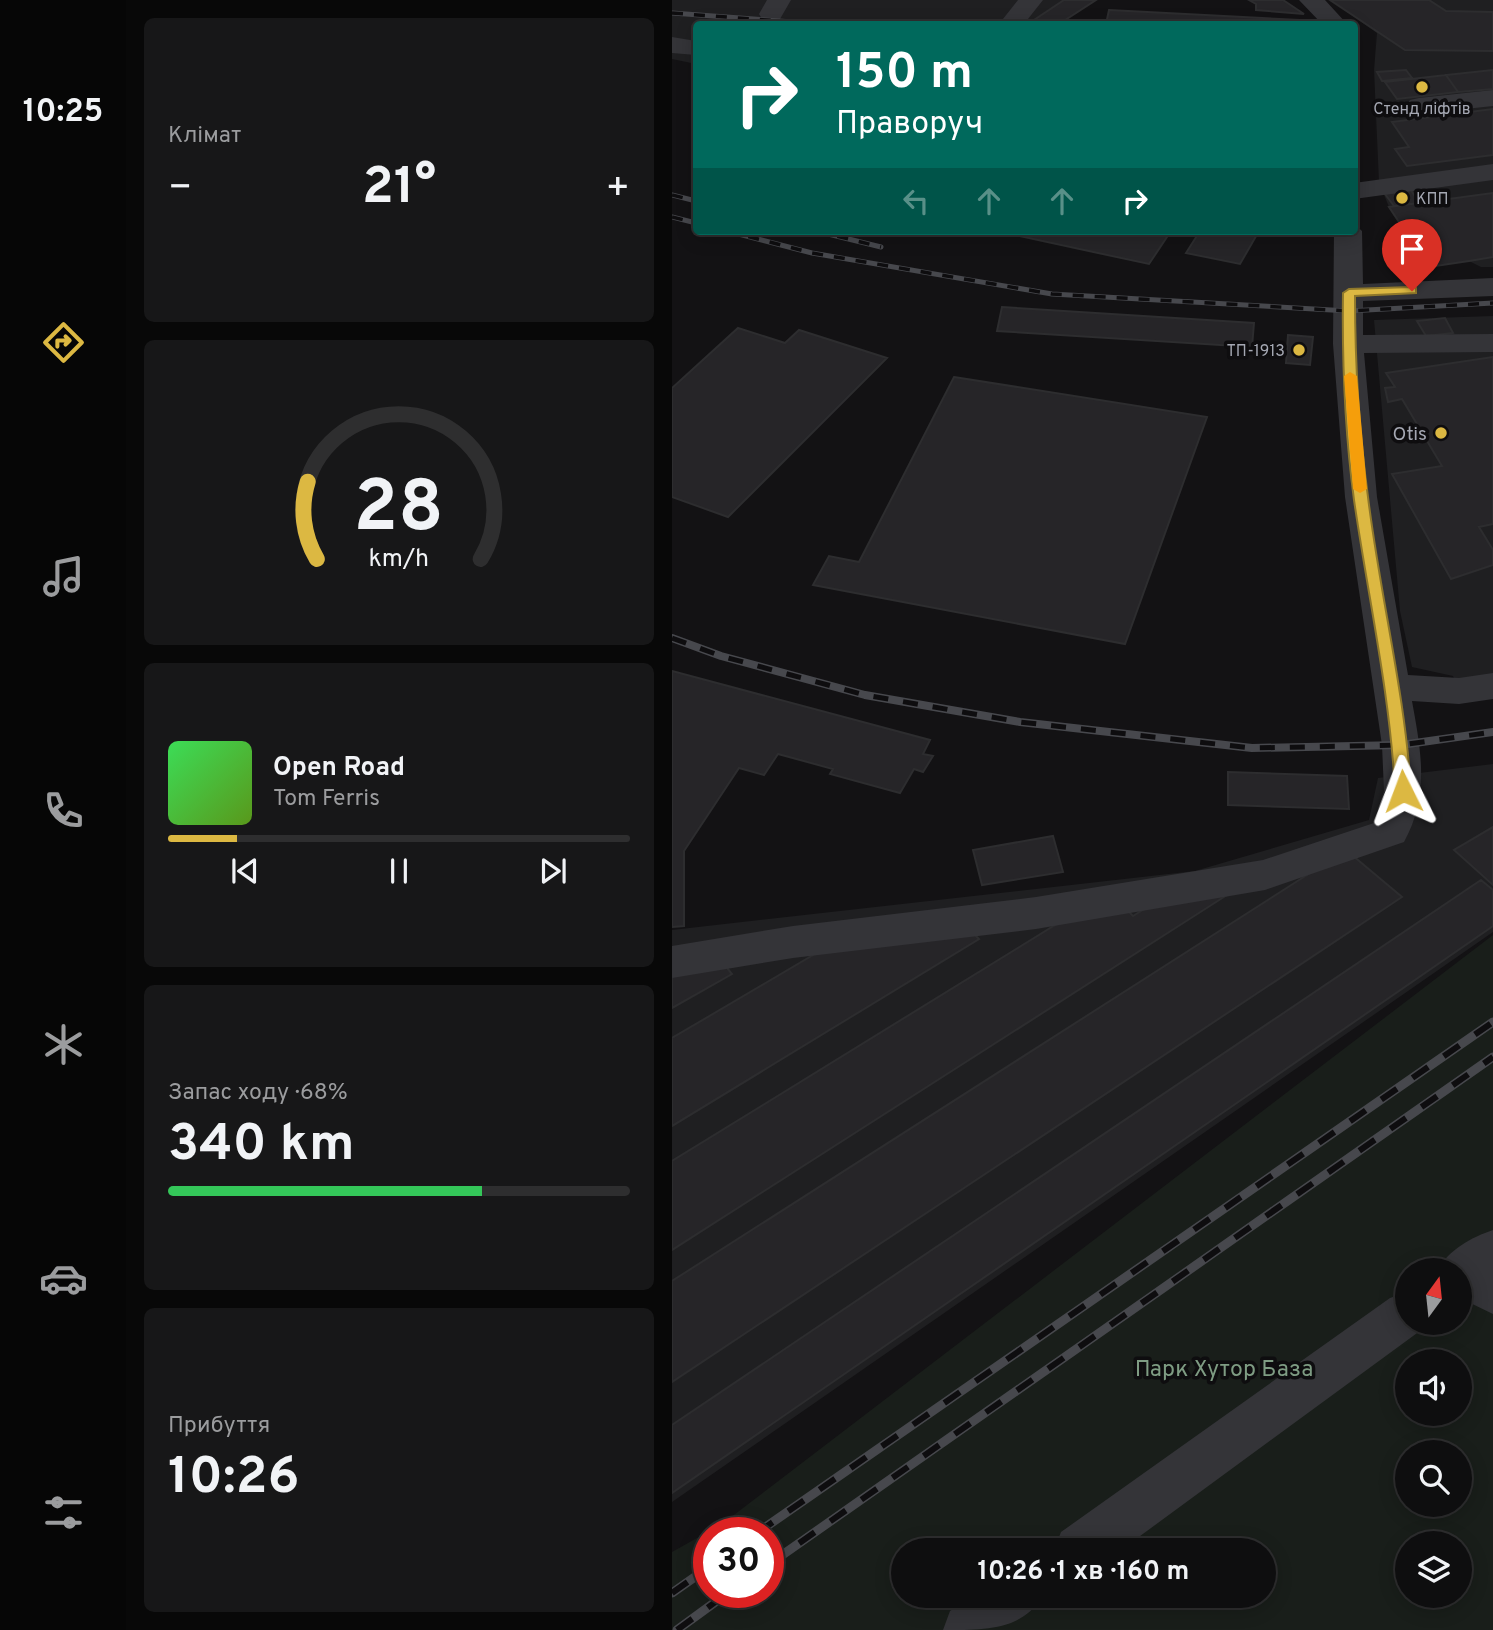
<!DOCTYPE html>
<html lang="uk">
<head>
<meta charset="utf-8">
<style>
  :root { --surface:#0e0e0f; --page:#171718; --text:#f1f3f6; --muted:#9b9c9e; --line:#2e2e2f; --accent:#dcb842 }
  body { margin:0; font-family:Overpass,sans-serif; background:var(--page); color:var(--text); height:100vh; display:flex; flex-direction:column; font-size:26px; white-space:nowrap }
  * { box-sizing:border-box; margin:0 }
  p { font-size:23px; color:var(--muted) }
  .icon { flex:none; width:38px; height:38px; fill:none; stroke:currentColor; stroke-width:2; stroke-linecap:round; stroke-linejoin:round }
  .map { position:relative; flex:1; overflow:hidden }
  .details { display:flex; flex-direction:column; gap:18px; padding:18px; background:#080808; width:546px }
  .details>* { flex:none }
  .guide { position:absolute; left:21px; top:21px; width:665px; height:214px; border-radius:7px; box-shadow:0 4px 18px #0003,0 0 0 2px var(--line); background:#00695c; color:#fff; overflow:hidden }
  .needle { width:46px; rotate:15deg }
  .fabs { position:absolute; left:723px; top:1258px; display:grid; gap:14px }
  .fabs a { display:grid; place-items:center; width:77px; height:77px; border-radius:50%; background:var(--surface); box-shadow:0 4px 18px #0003,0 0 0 2px var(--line); font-size:35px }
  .speed { position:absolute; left:21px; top:1517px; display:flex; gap:14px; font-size:35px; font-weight:700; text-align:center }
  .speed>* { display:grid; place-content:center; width:91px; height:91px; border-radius:50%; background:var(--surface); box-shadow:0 4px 18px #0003,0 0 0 2px var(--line); line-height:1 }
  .speed .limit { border:10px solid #d22; background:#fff; color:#111 }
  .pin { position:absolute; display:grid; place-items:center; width:60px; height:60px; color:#fff; margin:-72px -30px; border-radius:50% 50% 50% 0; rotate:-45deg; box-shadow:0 0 7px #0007 }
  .pin .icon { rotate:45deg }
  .me { position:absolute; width:77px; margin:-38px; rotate:357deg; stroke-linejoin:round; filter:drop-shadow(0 0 5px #0008) }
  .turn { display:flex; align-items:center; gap:24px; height:147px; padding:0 28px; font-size:32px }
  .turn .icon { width:91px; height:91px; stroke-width:2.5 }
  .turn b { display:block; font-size:49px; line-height:60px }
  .lanes { display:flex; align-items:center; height:66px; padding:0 28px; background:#0003; justify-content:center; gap:35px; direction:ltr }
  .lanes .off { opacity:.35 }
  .big { font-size:52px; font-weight:700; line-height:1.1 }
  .details .card { flex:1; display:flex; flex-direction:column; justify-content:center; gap:10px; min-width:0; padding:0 24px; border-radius:10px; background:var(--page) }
  .details .dial { align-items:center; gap:0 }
  .dial svg { height:182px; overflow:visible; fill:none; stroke:var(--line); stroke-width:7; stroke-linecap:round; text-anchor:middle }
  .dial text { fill:var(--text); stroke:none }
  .song { display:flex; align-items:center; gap:21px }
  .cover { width:84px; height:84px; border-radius:10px; background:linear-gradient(135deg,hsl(130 70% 55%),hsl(90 70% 35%)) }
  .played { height:7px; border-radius:4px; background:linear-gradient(90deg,var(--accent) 15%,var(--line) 15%) }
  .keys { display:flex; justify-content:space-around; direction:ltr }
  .heat { display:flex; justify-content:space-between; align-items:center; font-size:38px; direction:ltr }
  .charge { height:10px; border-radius:5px; background:linear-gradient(90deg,#34c759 68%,var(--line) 0) }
  .trip { position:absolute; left:219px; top:1538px; width:385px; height:70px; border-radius:35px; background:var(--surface); box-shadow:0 4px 18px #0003,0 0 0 2px var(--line); font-weight:700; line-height:70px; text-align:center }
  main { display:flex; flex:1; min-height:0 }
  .tabs { display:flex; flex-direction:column; width:126px; justify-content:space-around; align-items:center; background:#060606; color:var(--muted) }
  .tabs .icon { width:49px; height:49px }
  .tabs .selected { color:var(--accent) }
  .tabs b { font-size:32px; color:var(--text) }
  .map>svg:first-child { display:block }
</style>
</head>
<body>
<main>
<nav class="tabs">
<b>10:25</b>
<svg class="icon selected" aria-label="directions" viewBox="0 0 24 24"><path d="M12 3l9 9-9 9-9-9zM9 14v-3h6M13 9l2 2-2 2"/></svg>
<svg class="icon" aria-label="music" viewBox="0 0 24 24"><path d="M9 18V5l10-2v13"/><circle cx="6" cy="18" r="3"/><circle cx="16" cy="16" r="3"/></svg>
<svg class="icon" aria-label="phone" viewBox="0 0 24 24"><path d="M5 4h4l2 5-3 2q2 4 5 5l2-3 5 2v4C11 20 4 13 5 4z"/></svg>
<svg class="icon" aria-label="climate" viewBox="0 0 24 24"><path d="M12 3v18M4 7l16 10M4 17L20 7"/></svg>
<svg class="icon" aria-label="car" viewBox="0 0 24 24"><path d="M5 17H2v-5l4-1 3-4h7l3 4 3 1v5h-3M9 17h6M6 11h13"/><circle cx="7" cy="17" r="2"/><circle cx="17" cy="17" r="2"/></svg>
<svg class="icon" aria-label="filters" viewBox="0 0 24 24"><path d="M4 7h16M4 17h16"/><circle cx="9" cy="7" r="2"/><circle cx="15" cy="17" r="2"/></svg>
</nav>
<section class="details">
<div class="card"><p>Клімат</p>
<div class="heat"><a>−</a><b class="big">21°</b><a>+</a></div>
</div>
<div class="card dial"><svg viewBox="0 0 100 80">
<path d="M14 69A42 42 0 1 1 86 69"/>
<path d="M14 69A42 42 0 0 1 10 35" stroke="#dcb842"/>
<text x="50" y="56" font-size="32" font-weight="700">28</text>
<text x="50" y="72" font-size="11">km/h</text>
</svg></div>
<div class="card">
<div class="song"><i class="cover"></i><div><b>Open Road</b><p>Tom Ferris</p></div></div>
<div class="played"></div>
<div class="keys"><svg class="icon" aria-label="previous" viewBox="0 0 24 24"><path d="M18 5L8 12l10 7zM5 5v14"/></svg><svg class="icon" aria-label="pause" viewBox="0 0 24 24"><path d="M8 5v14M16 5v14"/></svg><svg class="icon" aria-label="next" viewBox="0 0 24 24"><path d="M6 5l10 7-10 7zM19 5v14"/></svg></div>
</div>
<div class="card"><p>Запас ходу · 68%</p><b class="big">340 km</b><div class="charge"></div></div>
<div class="card"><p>Прибуття</p><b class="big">10:26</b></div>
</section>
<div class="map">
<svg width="821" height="1630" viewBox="0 0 821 1630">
  <rect width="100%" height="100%" fill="#131214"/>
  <path fill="#1f1f21" d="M0,0H392L356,24H24V64L0,59Z
    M658,0H821V267H809L797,261L757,267L717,207L707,182L702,70L705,33Z
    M821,316V697L791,701L781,676L740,667L728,611L702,320Z
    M821,764V932L0,1502V930L523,871L697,820L706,778Z"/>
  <path fill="#191e1a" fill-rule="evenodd" d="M821,935V1630H0V1552L50,1524ZM735,1270H788V1323H735ZM735,1362H788V1414H735ZM735,1452H788V1505H735ZM37,1533H96V1592H37ZM735,1544H788V1596H735ZM231,1550H592V1596H231Z"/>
  <path fill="#262528" stroke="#2d2d2f" stroke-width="2" d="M392,0H424L387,24H356Z
    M577,0H611L632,14L584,10V4Z
    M658,0H757L774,11L821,12V51L733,50Z
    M437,10L627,20V24H434Z
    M734,70L740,78L710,81L705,72Z
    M821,70V89L786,92L774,75Z
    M774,75L786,92L725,99L713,82Z
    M821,109V155L735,166L723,149L737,147L720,122Z
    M739,190L747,203L722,206L713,194Z
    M821,193V257L797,261L757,267L717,207Z
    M324,231H499L477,264Z
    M528,231H587L568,264L514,253Z
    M330,307L582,323L580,347L325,331Z
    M773,318L781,333L754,336L745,321Z
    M66,328L113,343L127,330L215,358L56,517L0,497V388Z
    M616,335L641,337L638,365L614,363Z
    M821,357V524L807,527L821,550V565L779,579L720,474L770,466L730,399L716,402L713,388L723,387L714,373Z
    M282,377L535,417L453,644L141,585L157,556L187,562Z
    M0,671L258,740L251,754L261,756L251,772L242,769L228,793L158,774L161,769L106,754L92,775L67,768L12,851V926L0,927Z
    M556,772L675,776L677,809L556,805Z
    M821,827V885L782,850Z
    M381,836L391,872L310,885L301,850Z
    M674,850L730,897L0,1382V1281Z
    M809,880L821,890V926L0,1493V1425Z
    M555,895L0,1250V1161L401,914L447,902L461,916L493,896Z
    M292,924L307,939L0,1126V1038L148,951Z
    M45,956L60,974L0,1008V971Z"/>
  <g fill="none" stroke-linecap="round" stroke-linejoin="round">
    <path fill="#343438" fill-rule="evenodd" d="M95,0H119L108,19L99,21L90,19L87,14Z
      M346,0H371L352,24H327Z
      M627,0H653L675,24H650Z
      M0,37L24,41V55L0,53Z
      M821,90V106L747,114L738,112L734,106L738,100L747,98Z
      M821,164V180L682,199V183Z
      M682,224L690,231L691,284L821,278V296L691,301V335L821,334V352L692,353L705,497L736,675L787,678L821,673V699L787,704L740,701C749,751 758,795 732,842L593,890L364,929L121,958L0,978V946L121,926L364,897L591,860L702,823L712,791L710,745L673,497L661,344L662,231H682Z
      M821,1230V1314L788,1298V1270H766C776,1250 800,1237 821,1230Z
      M735,1292V1323H754L752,1328L449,1550H382L389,1532L718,1298Z
      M300,1596H370C351,1630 314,1630 271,1630L278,1611Z"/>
    <defs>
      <path id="rail-far2" d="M0,13L148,24
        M0,195L24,201
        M0,217L24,223
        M55,231L140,253L380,294L677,311L821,303
        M144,231L209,247"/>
      <path id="rail-far1" d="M0,638L49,656L193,695L348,722L580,748L729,745L821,732"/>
      <path id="rail" d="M85,1533L821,1022
        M96,1565L821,1057
        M0,1593L37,1567
        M5,1630L57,1592"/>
    </defs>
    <use href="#rail-far2" stroke="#47484d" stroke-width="5"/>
    <use href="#rail-far1" stroke="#47484d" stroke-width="8"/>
    <use href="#rail" stroke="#47484d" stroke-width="9"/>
    <use href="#rail-far2" stroke="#0e0d0f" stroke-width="3.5" stroke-dasharray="11" stroke-linecap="butt"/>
    <use href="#rail-far1" stroke="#0e0d0f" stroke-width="5" stroke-dasharray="15" stroke-linecap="butt"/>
    <use href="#rail" stroke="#0e0d0f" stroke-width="6" stroke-dasharray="19" stroke-linecap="butt"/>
  </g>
  <path fill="#dcb842" stroke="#8f782b" stroke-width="2" d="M740,287L744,288V293L683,296C683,363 687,431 696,497C708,596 733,692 739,791L731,797L723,791C718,693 696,597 682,500C673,432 670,361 671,293L677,289Z"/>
  <path fill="#f59e0b" d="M678,372L685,376L695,489L688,493L681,489L672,376Z"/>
  <g fill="#dcb842" stroke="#0e0d0f" stroke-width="2.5">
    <circle cx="750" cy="87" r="7"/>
    <circle cx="730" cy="198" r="7"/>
    <circle cx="627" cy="350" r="7"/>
    <circle cx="769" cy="433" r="7"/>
  </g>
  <g text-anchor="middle" stroke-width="7" stroke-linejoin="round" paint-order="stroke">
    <g font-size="16" fill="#a5a8b3" stroke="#0e0d0f">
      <text x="750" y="114">Стенд ліфтів</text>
      <text x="744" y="204" text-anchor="start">КПП</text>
      <text x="613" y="356" text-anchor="end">ТП-1913</text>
    </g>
    <g font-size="19" fill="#a5a8b3" stroke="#0e0d0f" text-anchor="end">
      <text x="755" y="440">Otis</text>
    </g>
    <g font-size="23" fill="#7e9c83" stroke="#0e0d0f">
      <text x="552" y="1376">Парк Хутор База</text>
    </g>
  </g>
</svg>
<div class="fabs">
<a><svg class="needle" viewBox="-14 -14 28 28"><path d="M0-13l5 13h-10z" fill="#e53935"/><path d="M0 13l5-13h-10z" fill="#9b9c9e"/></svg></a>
<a><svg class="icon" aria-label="sound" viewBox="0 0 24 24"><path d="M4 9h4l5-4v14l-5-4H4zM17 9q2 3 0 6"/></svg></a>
<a><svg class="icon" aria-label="search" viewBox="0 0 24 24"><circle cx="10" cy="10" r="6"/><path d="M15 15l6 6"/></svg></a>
<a><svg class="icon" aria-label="layers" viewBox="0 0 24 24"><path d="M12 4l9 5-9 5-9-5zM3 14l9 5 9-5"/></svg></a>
</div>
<div class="speed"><div class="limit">30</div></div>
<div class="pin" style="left:740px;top:291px;background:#d93025"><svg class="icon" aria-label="arrive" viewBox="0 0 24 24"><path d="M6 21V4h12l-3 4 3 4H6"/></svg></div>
<svg class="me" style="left:731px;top:791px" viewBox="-20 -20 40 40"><path d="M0-17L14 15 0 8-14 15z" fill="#dcb842" stroke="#fff" stroke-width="4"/></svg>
<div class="trip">10:26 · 1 хв · 160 m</div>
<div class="guide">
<div class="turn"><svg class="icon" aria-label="right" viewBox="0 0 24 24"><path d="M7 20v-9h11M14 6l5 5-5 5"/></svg><div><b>150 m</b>Праворуч</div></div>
<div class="lanes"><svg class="icon off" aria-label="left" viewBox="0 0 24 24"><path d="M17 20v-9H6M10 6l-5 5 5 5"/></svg><svg class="icon off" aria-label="ahead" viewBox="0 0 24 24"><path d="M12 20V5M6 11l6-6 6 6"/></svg><svg class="icon off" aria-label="ahead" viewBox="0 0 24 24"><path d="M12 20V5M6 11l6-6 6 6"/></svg><svg class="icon" aria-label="right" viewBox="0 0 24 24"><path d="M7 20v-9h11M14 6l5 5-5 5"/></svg></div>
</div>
</div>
</main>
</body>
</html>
